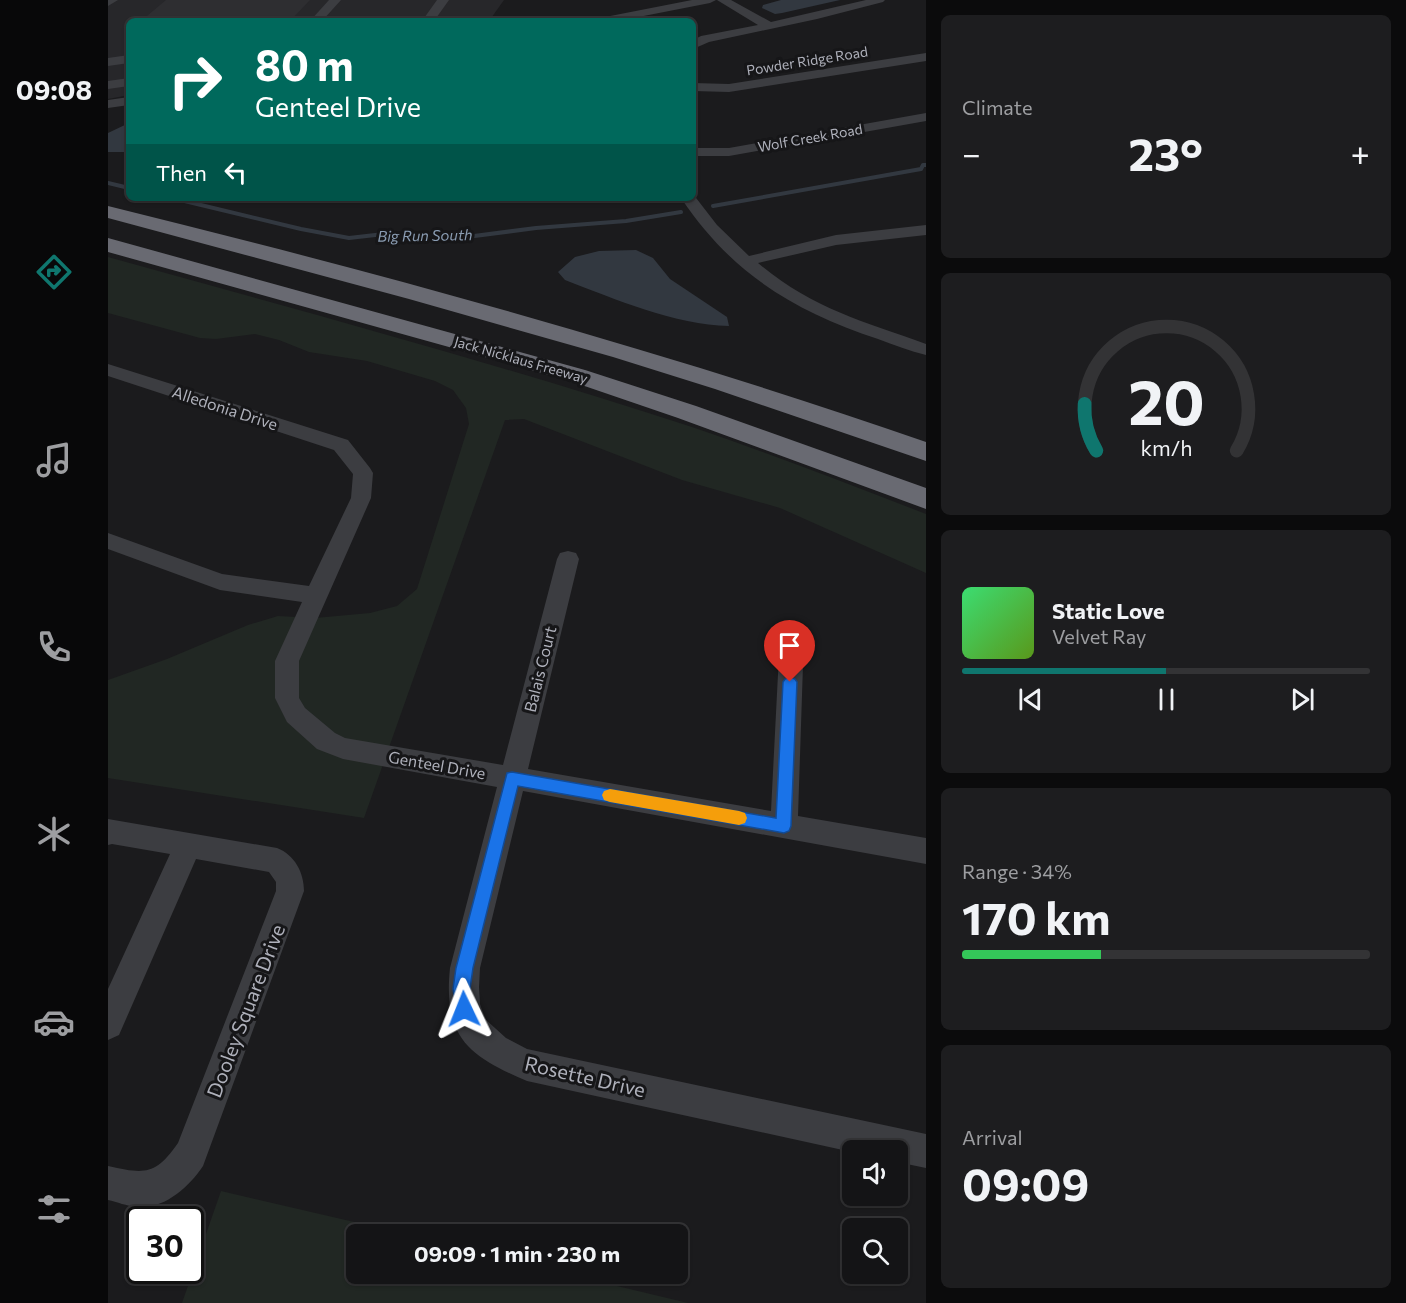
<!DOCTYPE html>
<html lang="en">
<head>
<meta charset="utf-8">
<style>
  :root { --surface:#141416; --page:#1d1d1f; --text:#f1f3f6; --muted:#9d9ea1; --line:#333335; --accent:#0f766e }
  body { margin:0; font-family:Commissioner,sans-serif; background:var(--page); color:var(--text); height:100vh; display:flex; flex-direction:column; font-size:22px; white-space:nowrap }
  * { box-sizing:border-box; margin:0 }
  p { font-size:20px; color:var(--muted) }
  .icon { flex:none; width:33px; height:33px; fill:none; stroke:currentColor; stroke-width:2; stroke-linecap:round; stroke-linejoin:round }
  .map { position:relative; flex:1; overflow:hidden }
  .sheet { display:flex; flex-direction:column; gap:15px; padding:15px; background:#0b0b0c; width:480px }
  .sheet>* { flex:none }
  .banner { position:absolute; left:18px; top:18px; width:570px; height:183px; border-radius:9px; box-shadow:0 2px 4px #0004,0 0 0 2px var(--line); background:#00695c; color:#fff; overflow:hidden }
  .controls { position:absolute; left:734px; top:1140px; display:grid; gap:12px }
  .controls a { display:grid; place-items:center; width:66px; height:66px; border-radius:9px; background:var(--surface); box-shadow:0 2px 4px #0004,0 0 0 2px var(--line); font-size:30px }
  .speed { position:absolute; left:18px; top:1206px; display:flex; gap:12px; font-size:30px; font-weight:700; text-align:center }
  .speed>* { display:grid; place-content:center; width:78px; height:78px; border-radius:50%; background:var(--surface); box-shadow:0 2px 4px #0004,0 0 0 2px var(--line); line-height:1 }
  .speed .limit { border:3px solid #111; border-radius:9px; background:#fff; color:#111 }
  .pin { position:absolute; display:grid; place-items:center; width:51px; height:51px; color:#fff; margin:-62px -26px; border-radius:50% 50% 50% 0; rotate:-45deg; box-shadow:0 0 6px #0007 }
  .pin .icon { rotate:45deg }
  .me { position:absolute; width:66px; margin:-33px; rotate:358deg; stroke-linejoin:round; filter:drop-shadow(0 0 4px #0008) }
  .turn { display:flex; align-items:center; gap:21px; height:126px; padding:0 30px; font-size:27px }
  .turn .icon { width:78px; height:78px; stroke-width:2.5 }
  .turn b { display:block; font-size:42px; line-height:51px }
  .then { display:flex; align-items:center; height:57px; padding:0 30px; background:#0003; gap:12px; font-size:22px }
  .big { font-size:45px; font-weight:700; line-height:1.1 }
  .sheet .tile { flex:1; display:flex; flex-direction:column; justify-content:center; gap:9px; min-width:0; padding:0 21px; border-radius:9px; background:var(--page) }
  .sheet .dial { align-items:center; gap:0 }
  .dial svg { height:156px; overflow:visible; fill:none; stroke:var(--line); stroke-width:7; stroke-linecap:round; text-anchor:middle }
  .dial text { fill:var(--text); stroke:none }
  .song { display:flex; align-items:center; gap:18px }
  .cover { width:72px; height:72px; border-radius:9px; background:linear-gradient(135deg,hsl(140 70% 55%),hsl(90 70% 35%)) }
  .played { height:6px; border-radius:3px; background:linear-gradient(90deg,var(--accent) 50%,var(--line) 50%) }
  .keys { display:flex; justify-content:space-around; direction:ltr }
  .heat { display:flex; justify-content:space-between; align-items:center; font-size:33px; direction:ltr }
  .charge { height:9px; border-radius:4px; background:linear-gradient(90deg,#34c759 34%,var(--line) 0) }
  .trip { position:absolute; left:238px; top:1224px; width:342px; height:60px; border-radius:9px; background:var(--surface); box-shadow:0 2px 4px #0004,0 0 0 2px var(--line); font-weight:700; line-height:60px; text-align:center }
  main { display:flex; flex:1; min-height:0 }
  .tab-bar { display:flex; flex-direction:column; width:108px; justify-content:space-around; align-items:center; background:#080809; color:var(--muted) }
  .tab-bar .icon { width:42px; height:42px }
  .tab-bar .active { color:var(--accent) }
  .tab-bar b { font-size:27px; color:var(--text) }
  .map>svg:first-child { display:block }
</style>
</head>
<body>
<main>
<nav class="tab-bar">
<b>09:08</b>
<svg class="icon active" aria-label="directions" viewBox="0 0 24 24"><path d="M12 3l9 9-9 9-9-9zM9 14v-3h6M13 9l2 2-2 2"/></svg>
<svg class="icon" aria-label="music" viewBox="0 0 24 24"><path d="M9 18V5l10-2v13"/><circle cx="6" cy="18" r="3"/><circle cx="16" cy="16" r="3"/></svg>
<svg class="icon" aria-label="phone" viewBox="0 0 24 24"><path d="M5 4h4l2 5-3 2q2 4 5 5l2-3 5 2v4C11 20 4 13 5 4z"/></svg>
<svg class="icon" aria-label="climate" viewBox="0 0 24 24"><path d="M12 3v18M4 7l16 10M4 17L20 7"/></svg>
<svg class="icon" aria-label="car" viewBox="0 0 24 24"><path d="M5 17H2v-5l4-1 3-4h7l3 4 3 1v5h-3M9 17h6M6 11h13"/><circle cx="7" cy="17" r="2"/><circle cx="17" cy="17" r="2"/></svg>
<svg class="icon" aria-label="filters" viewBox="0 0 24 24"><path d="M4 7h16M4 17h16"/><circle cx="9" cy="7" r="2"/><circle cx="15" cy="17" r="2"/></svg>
</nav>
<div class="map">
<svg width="818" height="1303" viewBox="0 0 818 1303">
  <rect width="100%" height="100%" fill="#1b1b1d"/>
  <path fill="#27272a" d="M0,0H396L381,21H21V95L0,99Z"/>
  <path fill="#212723" d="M0,257C195,311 391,364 584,427C663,454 741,484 818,514V573L672,508L574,480L416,419L397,420L256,818L0,778V680L59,659L140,625L170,616L207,618L262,613L289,606L309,589L361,424L358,408L345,390L327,381L259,361L201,352L171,340L147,334L108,339L92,338L0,313Z
    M113,1191L298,1234H249V1274H459L580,1303H74Z"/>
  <path fill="#323840" d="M673,0H732L674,13L667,14L654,8L655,5Z
    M21,123V152H0V133Z
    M528,250L545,258L562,279L619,317L621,326C567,325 507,299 457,280L450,272L467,257L491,251Z"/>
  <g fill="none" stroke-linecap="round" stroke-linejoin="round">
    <path stroke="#323840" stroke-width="4" d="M0,183L21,188
      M64,198L193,229L241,238L276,234L304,237L316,234L327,238L343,239L428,228L518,221L573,212
      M605,206L813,169L815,165H818"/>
  </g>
  <path fill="#2e2e31" d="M58,0H202L182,21H33Z"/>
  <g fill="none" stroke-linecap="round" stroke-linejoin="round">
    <path fill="#3c3d41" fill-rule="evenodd" d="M0,0H10L0,6Z
      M221,0H233L214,21H202Z
      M329,0H341L326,21H314Z
      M584,0H608L602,3L510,21H486L492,18Z
      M609,0H623L663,22L758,0H777L775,2L709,19L601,42L585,49V40L593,36L650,25Z
      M818,53V61L621,92L585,91V83L621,84Z
      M21,55V63L0,66V58Z
      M21,78V86L0,89V81Z
      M21,97V105L0,108V100Z
      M818,113V121L621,156H585V148H621Z
      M585,194L609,225L641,256L728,235L818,225V235L728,245L650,263C703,308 754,321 818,344V355C802,351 786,345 770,339C686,311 624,274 573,198H585Z
      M0,364L240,440L262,468L265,473L263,498L191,661V698L197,708L227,733L237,738L395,765L449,559L452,553L460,551L468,553L471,559L420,769L663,811L672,635L676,629L684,626L692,629L696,635L690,816L818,838V864L415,791L372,968L371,987L372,1004L377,1019L398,1038L419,1049L818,1134V1168L789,1162V1150L744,1152L419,1081C360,1056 335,1037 342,968L389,787L235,759L209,749L179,722L167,698V661L194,602L112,590L0,549V533L114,574L201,586L243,498L245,474L226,450L0,376Z
      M0,819L169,848C187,855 196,873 196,891L95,1166C81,1187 56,1210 28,1207C19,1206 9,1202 0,1200V1166C36,1174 47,1176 70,1143L168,891V882L161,872L88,859L11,1035L0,1040V989L62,854L4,844L0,845Z"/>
    <path fill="#696a72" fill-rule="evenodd" d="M0,206C276,274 550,349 818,442V461L607,389L505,357L301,299L0,218Z
      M0,238L477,370L588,406L818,488V509L570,418L459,380L0,252Z"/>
  </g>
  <path fill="#1a73e8" stroke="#114b97" stroke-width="1.5" d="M682,677L687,679L689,682L683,826L681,831L676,833L410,786L365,968L362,989L365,1009L362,1016L356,1018L350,1016L345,989L348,968L399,773L404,772L668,818L675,682L677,679Z"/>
  <path fill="#f59e0b" d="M502,789L631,811L637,813L639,818L637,823L631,825L502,802L496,800L494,795L496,791Z"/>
  <g text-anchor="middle" stroke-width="6" stroke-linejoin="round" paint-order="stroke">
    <g font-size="14" fill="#afb1bb" stroke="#161618">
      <text transform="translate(699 61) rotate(-9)" y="5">Powder Ridge Road</text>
      <text transform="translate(702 138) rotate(-10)" y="5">Wolf Creek Road</text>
      <text transform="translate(413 360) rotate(16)" y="5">Jack Nicklaus Freeway</text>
    </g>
    <g font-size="15" font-style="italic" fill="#8a9cb2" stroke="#161618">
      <text transform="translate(317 236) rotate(-1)" y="5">Big Run South</text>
    </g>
    <g font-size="16" fill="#afb1bb" stroke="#161618">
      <text transform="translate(117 408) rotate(18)" y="6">Alledonia Drive</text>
      <text transform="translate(432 669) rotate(-76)" y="6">Balais Court</text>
      <text transform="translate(329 765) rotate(10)" y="6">Genteel Drive</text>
    </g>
    <g font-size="20" fill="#afb1bb" stroke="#161618">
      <text transform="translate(138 1011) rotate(-69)" y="7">Dooley Square Drive</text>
      <text transform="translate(477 1077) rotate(13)" y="7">Rosette Drive</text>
    </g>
  </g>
</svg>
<div class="controls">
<a><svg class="icon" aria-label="sound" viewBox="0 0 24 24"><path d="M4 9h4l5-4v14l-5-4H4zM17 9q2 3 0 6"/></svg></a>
<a><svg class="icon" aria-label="search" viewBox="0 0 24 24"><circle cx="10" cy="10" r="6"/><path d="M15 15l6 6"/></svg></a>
</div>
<div class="speed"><div class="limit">30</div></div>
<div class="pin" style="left:682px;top:682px;background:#d93025"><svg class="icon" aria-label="arrive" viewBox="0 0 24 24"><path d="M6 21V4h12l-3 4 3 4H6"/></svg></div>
<svg class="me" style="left:356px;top:1009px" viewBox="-20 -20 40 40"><path d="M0-17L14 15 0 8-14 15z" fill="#1a73e8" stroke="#fff" stroke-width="4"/></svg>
<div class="trip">09:09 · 1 min · 230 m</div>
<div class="banner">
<div class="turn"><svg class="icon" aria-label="right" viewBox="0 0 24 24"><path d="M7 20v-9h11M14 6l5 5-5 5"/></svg><div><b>80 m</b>Genteel Drive</div></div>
<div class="then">Then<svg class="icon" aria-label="left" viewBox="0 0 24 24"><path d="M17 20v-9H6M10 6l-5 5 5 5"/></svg></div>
</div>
</div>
<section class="sheet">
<div class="tile"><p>Climate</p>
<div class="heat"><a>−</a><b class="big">23°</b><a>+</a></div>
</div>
<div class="tile dial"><svg viewBox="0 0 100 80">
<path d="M14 69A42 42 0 1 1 86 69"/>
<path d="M14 69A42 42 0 0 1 8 45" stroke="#0f766e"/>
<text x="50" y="56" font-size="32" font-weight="700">20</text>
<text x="50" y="72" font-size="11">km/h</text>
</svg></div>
<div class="tile">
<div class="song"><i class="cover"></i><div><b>Static Love</b><p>Velvet Ray</p></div></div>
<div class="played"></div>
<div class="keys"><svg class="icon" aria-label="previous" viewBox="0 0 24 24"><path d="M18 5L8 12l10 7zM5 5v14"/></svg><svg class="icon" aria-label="pause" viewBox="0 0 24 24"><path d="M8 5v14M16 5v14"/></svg><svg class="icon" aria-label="next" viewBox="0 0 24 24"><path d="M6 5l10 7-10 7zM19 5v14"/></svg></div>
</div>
<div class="tile"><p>Range · 34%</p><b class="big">170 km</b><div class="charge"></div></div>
<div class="tile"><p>Arrival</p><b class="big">09:09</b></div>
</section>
</main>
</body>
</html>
